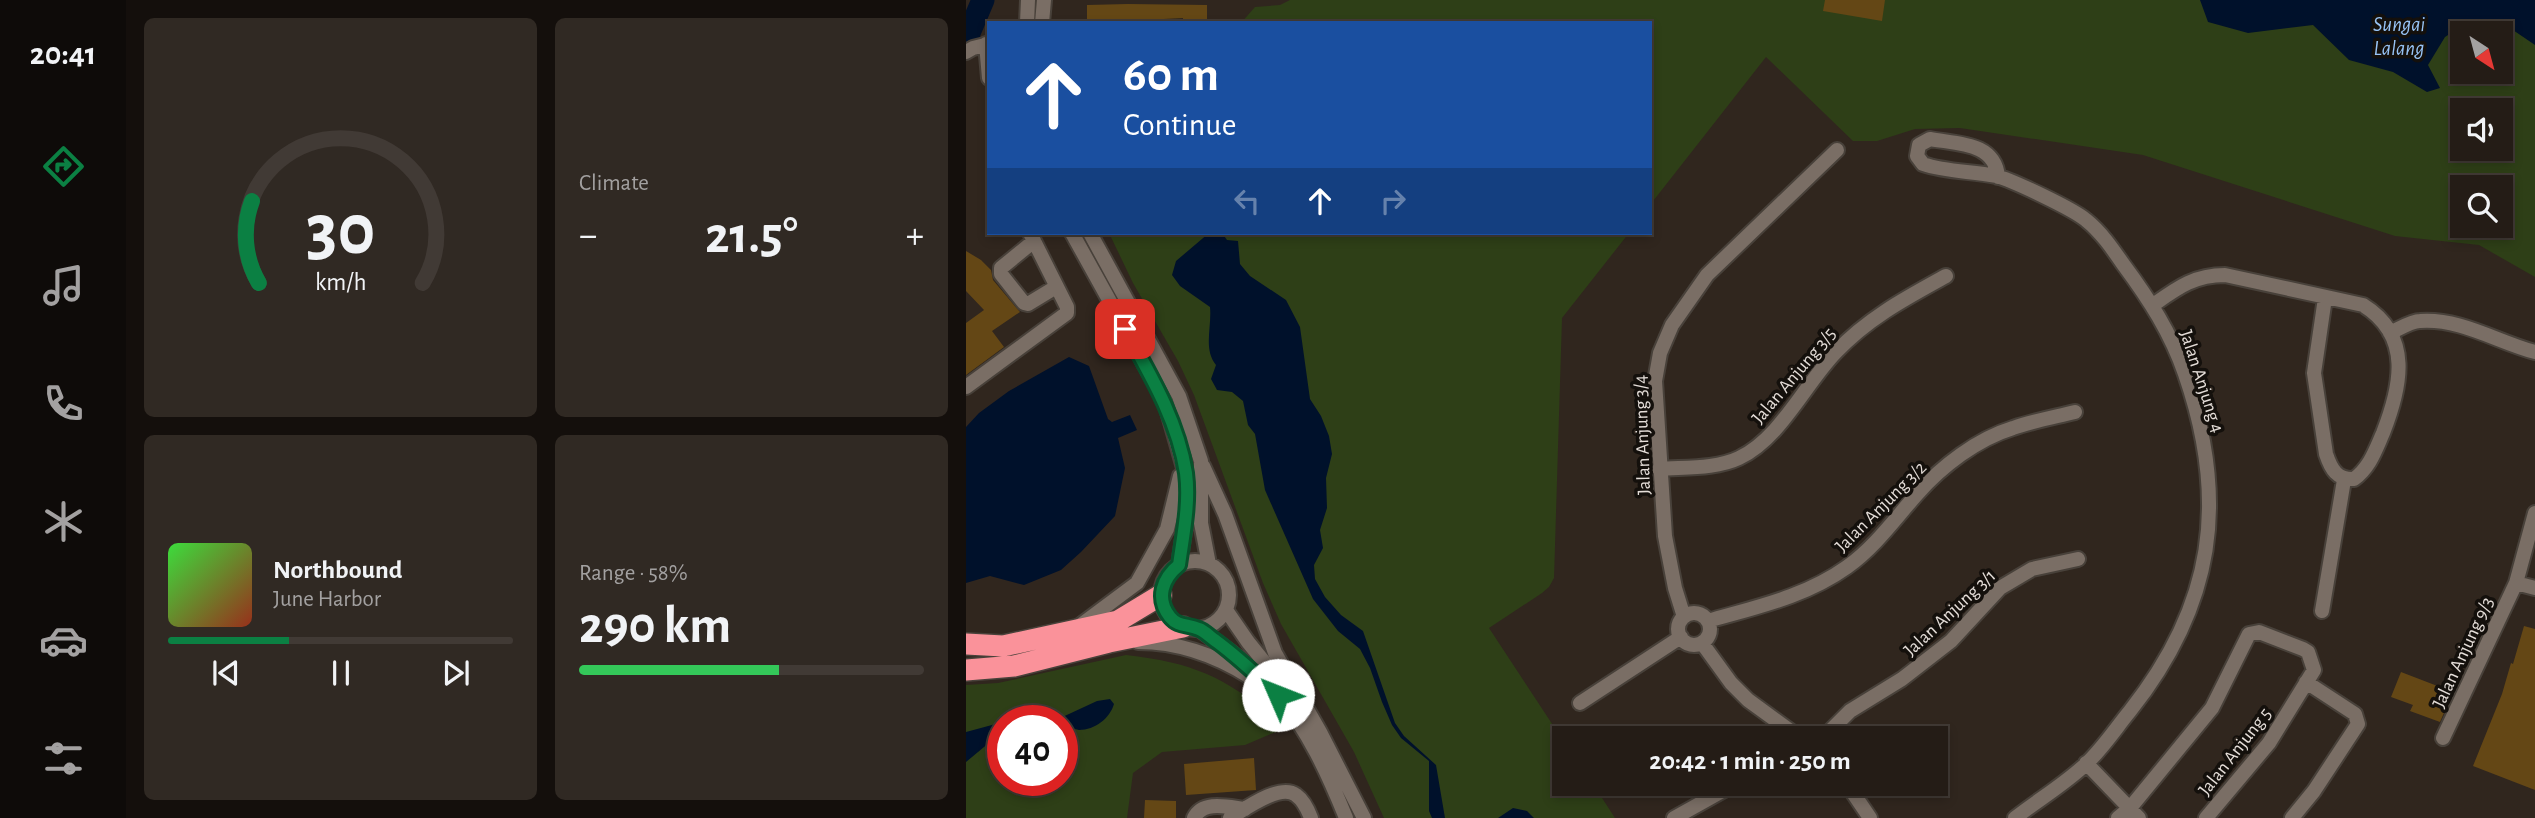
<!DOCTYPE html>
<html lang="en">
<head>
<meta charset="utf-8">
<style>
  :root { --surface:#241c16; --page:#302923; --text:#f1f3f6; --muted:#a3a1a1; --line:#413a35; --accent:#0b8043 }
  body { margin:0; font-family:"Alegreya Sans",sans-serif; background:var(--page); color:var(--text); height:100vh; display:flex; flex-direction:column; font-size:26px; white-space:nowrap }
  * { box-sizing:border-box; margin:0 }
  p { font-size:23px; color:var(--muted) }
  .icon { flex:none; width:38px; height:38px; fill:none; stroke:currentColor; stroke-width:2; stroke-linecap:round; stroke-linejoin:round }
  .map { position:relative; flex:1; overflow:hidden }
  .sheet { display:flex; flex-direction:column; gap:18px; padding:18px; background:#140f0c; width:840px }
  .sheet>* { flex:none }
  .hud { position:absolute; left:21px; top:21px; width:665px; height:214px; border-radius:0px; box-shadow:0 4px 10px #0003,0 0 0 2px var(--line); background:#1a4fa0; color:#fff; overflow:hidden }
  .needle { width:46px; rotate:144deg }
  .tools { position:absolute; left:1484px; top:21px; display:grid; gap:14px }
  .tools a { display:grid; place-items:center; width:63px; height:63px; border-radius:0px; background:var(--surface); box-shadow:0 4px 10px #0003,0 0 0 2px var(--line); font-size:35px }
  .speed { position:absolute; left:21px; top:705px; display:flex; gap:14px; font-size:35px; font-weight:700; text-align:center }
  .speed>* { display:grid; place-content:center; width:91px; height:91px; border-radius:50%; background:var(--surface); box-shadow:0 4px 10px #0003,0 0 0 2px var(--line); line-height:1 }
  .speed .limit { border:10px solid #d22; background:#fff; color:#111 }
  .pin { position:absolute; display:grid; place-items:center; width:60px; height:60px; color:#fff; margin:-30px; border-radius:14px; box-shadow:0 4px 10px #0006 }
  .me { position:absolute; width:77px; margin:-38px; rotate:314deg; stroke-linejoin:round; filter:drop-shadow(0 0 5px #0008) }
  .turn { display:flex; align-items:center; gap:24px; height:147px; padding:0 21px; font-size:32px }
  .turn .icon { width:91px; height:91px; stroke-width:2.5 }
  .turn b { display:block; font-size:49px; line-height:60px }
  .lanes { display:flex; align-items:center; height:66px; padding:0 21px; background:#0003; justify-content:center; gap:35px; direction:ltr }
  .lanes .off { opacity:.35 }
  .big { font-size:52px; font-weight:700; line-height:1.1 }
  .sheet .tile { flex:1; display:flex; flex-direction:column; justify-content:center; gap:10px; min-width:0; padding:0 24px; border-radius:10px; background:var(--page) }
  .sheet .dial { align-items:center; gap:0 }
  .dial svg { height:182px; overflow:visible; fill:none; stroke:var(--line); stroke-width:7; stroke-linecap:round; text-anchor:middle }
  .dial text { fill:var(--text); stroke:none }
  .song { display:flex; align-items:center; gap:21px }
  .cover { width:84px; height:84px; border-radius:10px; background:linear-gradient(135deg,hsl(120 70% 55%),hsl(10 70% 35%)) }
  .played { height:7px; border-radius:4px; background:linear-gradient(90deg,var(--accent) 35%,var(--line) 35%) }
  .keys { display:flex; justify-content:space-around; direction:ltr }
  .heat { display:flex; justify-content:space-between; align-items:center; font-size:38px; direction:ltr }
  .charge { height:10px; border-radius:5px; background:linear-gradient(90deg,#34c759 58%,var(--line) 0) }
  .sheet .tiles { flex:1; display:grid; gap:18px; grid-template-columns:repeat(2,1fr) }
  .trip { position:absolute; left:586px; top:726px; width:396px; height:70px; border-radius:0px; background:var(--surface); box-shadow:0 4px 10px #0003,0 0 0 2px var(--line); font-weight:700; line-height:70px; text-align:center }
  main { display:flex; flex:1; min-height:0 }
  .menu { display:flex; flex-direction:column; width:126px; justify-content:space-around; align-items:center; background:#0e0b09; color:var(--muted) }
  .menu .icon { width:49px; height:49px }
  .menu .selected { color:var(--accent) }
  .menu b { font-size:32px; color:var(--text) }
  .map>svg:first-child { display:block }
</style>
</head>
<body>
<main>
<nav class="menu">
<b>20:41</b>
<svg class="icon selected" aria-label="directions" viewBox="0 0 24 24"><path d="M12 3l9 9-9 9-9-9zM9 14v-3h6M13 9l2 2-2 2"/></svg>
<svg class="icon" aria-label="music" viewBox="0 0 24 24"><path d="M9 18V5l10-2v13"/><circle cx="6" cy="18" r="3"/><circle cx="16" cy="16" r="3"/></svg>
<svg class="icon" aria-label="phone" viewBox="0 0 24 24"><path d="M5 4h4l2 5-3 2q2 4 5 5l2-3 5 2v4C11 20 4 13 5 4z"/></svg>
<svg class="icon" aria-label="climate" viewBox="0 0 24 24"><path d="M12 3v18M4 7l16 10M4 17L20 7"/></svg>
<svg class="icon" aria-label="car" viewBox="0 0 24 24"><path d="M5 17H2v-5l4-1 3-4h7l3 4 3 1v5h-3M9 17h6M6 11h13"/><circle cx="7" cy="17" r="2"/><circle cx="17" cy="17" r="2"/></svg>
<svg class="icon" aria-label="filters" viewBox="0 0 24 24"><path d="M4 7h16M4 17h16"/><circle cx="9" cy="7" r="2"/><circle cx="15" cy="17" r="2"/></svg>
</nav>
<section class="sheet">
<div class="tiles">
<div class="tile dial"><svg viewBox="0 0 100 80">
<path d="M14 69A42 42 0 1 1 86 69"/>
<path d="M14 69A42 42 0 0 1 11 33" stroke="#0b8043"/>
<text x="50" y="56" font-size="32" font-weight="700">30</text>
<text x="50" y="72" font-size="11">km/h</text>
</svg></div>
<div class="tile"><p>Climate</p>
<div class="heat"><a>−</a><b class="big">21.5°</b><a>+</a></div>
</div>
<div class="tile">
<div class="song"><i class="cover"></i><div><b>Northbound</b><p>June Harbor</p></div></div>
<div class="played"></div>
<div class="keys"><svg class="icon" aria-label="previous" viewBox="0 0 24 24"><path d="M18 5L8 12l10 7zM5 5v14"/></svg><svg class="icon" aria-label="pause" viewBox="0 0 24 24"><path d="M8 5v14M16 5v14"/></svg><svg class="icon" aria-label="next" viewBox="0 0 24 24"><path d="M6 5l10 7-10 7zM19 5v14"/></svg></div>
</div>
<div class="tile"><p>Range · 58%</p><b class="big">290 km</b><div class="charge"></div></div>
</div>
</section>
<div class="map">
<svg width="1569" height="818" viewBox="0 0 1569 818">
  <rect width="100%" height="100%" fill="#30261e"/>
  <path fill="#2e3f17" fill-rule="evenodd" d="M324,0H1569V277L1513,245L1429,236L1177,155L994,128L949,129L911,141H887L800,57L684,205V23H275L289,7L314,5ZM1496,33H1535V72H1496ZM1496,110H1535V149H1496ZM1496,187H1535V226H1496Z
    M143,233H663L596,318L588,578L583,587L576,593L523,628L598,742V784H627L649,818H418L388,752L315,624L297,583L228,395L212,361L167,283Z
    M160,655C232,663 265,680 319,728L279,745L196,752L167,773L161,818H0V685L32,683ZM37,721H96V780H37Z"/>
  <path fill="#00112b" d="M1234,0H1569V45L1544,28L1502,22L1479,37L1462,65L1474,88L1461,92L1427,72L1383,60L1347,25L1282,33L1242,22Z
    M243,233H256L261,240L272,241L274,264L284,276L320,300L334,327L344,399L355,416L363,436L366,454L360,478L361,508L354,530L357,548L348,565L349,579L359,597L375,615L397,631L429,723L438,736L470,765L479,818H466L463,811V761L435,738L426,725L416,702L404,668L394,649L372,631L347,599L299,490L289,434L282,425L277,401L266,392L251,390L245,379L250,365C237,349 246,327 244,307L214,286L206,275L210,261Z
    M103,357L123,366L142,419L146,422L164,415L171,430L152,438L159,468L149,516L115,552L95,570L58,585L24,576L0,583V427L13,413L43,391Z
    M144,699L148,704C144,718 129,730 113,730C108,729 102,727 96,726V721H40L69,717L90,720L131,701Z
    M37,722V737L24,742L0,762V732Z
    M547,808L561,811L568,818H532Z"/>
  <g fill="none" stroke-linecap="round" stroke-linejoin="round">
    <path stroke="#00112b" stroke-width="23" d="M0,40L17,0"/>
  </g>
  <path fill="#644715" d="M859,0H919L916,21L857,11Z
    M162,4L241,5V20H217V18L121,23V5Z
    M0,251L15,260L25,270L27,280L54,312L26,331L38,347L0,375V323L18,310L0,291Z
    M1558,626L1569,629V790L1507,766L1536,694L1545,663L1547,664Z
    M1435,672L1487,692L1474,722L1444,711L1447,705L1425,697Z
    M288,758L290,790L220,795L218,764Z
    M179,800L210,801V818H178Z"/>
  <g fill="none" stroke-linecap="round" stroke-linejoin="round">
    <defs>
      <path id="minor" d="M61,23L62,0
        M76,23L78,0
        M20,44L23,78
        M0,52L7,48L23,44
        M1032,177C1029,142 991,144 964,139L953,145L951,156L957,164C980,172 1006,171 1030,176C1046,180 1107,209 1120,220C1135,232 1146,248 1157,264C1183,299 1205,333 1219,374C1263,501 1248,605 1164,711C1150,728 1137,748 1120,764C1099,784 1072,800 1049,818
        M106,233L199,401L220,475L219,525L213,565
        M124,233L213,396L235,461V523L243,564
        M68,241L35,268V274L58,303L62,304L90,287
        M1187,305C1211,288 1228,275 1259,275L1397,305C1447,336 1435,387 1417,433C1409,451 1404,467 1388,479C1371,480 1365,469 1360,454L1348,373L1359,298
        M1424,333C1433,329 1445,321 1454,321C1495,318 1531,342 1569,352
        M0,387L101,313V307L64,233
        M237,466L259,514L309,653L354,732
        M693,469C719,467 750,469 773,458C814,439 839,384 870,352C902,318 940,298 980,276
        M195 595a34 34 0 1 1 68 0a34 34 0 1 1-68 0Z
        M1550,583L1569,588
        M260,610L282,642L325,695
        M1356,611L1378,480
        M712 629a16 16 0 1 1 32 0a16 16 0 1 1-32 0Z
        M718,617L709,588L699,536L689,381L694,353L706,325L741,275L871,150
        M742,621C790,607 839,597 881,567C909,547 928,520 951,494C976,466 1011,439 1047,428C1067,421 1089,417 1109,412
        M112,627L171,583L201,529L214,476
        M233,629C261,649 289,669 312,695C342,729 363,776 380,818
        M172,642C212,642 251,656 284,677
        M736,643L765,683L782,700L834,738
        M614,703L715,637
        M349,724L354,732L398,818
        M857,738L884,711L936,679L985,641L1034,588L1066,569L1112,559
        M1477,738L1550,583L1569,513
        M1120,763L1173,818
        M881,784L904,818
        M228,818C237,800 262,807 279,809
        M264,818C279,809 314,783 330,795C337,800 342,810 345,818
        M708,818L769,784
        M1152,818L1164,808L1246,708L1283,634L1293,632L1337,649L1342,652L1348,670L1303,743L1240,818
        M1326,818L1348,791L1392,724L1389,714L1340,682"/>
      <path id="highway" d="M0,644L37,646L152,621L195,595
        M0,670L48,666L143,642L217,627"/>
    </defs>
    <use href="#minor" stroke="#48413a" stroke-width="18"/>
    <use href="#highway" stroke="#48413a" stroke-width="24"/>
    <use href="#minor" stroke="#7a6e65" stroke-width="14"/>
    <use href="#highway" stroke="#fa929a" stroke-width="21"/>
  </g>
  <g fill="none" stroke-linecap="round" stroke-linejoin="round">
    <defs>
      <path id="route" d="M159,329C184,374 212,421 220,473C224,503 217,536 213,565C197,578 189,598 204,617C212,627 221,624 233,629C239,631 245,638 250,641C273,658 292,676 312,695"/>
    </defs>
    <use href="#route" stroke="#07532c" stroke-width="18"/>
    <use href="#route" stroke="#0b8043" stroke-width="12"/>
  </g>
  <g text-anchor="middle" stroke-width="7" stroke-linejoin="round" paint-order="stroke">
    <g font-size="19" fill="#e5ded9" stroke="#14100c">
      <text transform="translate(827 375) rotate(-50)" y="7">Jalan Anjung 3/5</text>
      <text transform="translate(1237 381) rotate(72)" y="7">Jalan Anjung 4</text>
      <text transform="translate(675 435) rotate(-92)" y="7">Jalan Anjung 3/4</text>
      <text transform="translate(914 506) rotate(-45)" y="7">Jalan Anjung 3/2</text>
      <text transform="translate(983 612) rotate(-43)" y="7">Jalan Anjung 3/1</text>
      <text transform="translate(1496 652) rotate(-65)" y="7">Jalan Anjung 9/3</text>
      <text transform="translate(1268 751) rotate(-52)" y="7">Jalan Anjung 5</text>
    </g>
    <g font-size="21" font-style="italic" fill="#97c3f5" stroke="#14100c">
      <text x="1433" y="31">Sungai<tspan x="1433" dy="24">Lalang</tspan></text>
    </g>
  </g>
</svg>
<div class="tools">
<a><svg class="needle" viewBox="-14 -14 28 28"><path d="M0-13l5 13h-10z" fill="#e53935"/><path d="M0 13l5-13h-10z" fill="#a3a1a1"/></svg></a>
<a><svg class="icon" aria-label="sound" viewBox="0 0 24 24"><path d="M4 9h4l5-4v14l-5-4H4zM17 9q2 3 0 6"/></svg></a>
<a><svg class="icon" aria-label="search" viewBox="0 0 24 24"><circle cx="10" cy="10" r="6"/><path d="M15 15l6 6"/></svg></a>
</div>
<div class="speed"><div class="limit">40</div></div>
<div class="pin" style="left:159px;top:329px;background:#d93025"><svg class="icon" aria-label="arrive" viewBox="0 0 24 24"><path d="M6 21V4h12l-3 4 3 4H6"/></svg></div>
<svg class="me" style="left:312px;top:695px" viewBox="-20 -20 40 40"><circle r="19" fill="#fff"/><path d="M0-13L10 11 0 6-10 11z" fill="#0b8043"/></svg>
<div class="trip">20:42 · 1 min · 250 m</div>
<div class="hud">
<div class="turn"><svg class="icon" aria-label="ahead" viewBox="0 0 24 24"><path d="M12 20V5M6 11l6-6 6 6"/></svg><div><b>60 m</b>Continue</div></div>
<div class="lanes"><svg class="icon off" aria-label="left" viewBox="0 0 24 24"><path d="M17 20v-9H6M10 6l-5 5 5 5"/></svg><svg class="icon" aria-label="ahead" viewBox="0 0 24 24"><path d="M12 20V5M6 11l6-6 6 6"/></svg><svg class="icon off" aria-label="right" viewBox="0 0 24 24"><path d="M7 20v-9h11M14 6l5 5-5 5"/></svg></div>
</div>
</div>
</main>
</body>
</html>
